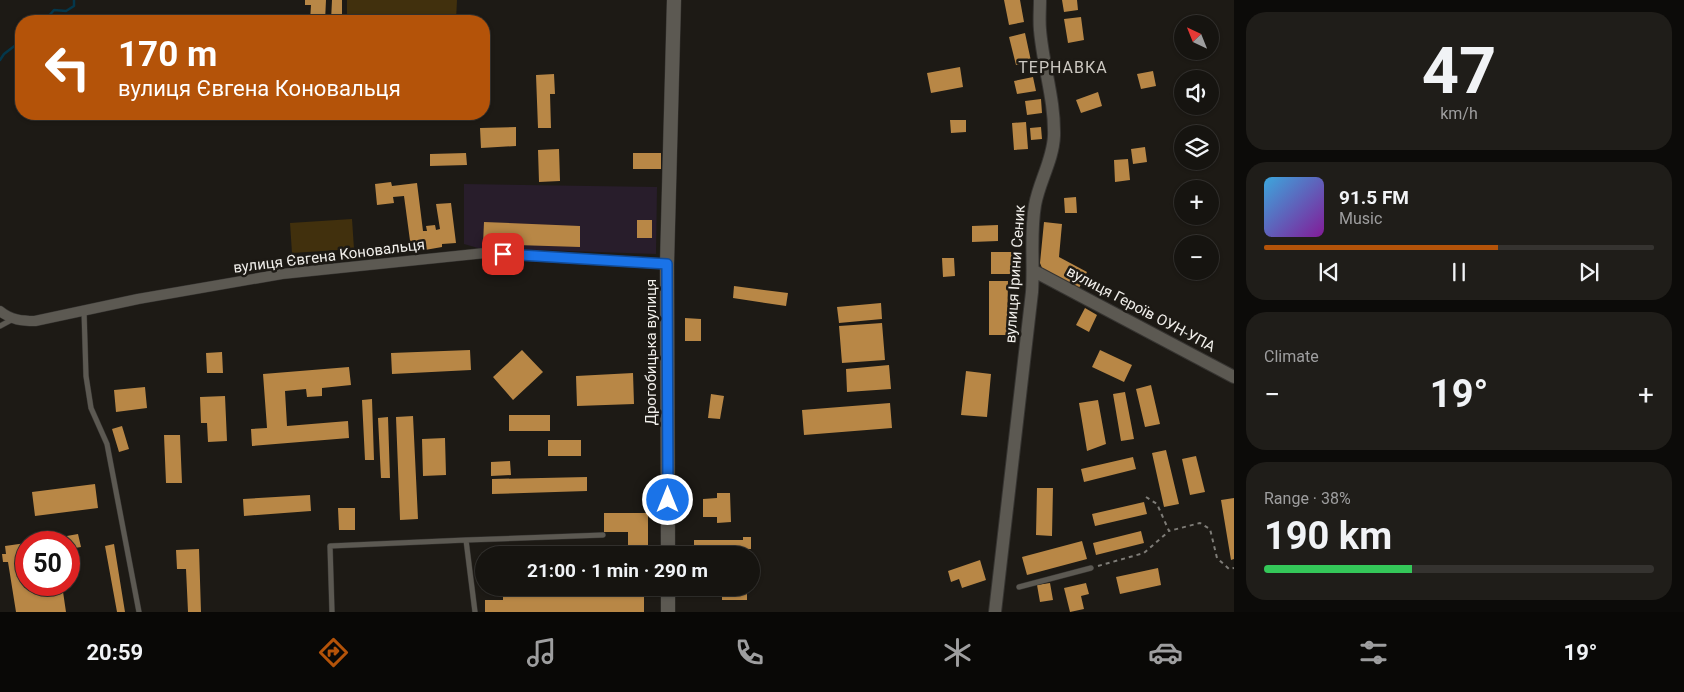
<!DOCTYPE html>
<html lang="en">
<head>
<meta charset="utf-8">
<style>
  :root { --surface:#161410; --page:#1f1d19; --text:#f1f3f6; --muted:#9e9e9f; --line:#353330; --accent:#b45309 }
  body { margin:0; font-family:Roboto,sans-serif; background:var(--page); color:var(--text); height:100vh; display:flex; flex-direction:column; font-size:19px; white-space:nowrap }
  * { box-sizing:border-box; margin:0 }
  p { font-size:16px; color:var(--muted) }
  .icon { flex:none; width:28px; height:28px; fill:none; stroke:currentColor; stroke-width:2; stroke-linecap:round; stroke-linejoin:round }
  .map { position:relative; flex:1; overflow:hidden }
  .sheet { display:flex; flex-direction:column; gap:12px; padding:12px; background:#0c0b09; width:450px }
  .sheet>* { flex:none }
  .banner { position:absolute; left:15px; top:15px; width:475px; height:105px; border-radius:20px; box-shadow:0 1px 4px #0004,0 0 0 1px var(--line); background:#b45309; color:#fff; overflow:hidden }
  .needle { width:32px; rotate:317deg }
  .buttons { position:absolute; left:1174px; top:15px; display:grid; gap:10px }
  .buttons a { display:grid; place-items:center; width:45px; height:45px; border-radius:50%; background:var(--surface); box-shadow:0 1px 4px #0004,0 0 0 1px var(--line); font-size:25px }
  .speed { position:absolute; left:15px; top:531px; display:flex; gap:10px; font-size:25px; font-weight:700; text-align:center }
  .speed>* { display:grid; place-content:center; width:65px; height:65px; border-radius:50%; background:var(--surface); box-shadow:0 1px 4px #0004,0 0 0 1px var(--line); line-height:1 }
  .speed .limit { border:8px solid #d22; background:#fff; color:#111 }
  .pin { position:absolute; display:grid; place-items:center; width:42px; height:42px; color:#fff; margin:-21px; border-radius:10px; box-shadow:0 2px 8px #0006 }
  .me { position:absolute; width:55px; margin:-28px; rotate:0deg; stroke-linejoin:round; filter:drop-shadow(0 0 4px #0008) }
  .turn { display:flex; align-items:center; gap:18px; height:105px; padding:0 20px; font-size:22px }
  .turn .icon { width:65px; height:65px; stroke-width:2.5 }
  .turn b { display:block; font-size:35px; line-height:42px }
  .big { font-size:38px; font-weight:700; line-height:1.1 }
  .sheet .card { flex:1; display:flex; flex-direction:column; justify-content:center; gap:8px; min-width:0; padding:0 18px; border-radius:20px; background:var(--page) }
  .sheet .dial { align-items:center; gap:0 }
  .dial b { font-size:65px; line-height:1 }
  .song { display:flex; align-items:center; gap:15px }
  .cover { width:60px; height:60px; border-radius:8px; background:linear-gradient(135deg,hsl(200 70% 55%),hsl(290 70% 35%)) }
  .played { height:5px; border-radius:2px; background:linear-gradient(90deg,var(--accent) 60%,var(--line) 60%) }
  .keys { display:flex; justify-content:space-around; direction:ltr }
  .heat { display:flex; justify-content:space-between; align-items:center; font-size:28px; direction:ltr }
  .charge { height:8px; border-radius:4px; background:linear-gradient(90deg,#34c759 38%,var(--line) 0) }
  .trip { position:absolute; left:475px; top:546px; width:285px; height:50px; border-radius:25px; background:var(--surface); box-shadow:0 1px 4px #0004,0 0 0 1px var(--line); font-weight:700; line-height:50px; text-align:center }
  .tab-bar { display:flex; height:80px; justify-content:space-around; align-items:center; background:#090806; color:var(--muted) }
  .tab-bar .icon { width:35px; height:35px }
  .tab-bar .current { color:var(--accent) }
  .tab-bar b { font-size:22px; color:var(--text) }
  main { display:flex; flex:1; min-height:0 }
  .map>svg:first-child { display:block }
</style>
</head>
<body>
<main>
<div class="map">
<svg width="1234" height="612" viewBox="0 0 1234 612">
  <rect width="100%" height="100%" fill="#1d1a15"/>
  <path fill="#281d2b" d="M464,184L657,187L656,254L478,248L464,244Z"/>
  <path fill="#41300d" d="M347,0H457L456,21H347Z
    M352,219L354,249L292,253L290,223Z"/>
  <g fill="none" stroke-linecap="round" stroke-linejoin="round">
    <path stroke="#04374b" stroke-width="2.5" d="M47,21L48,17L54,10L66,11L74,6V0
      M0,60L4,54L21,41"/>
  </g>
  <path fill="#b88746" d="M305,0H326L325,21H310L311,5H305Z
    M332,0H342V21H331Z
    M1004,0H1020L1024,22L1009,25Z
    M1062,0H1077L1078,10L1064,12Z
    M1081,17L1084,40L1068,43L1064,19Z
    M1025,33L1031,61L1016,65L1009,37Z
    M960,67L963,87L931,93L927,73Z
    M1153,71L1156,86L1141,89L1137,74Z
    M554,74L555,94H550L551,128H538L536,75Z
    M1033,77L1036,91L1017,94L1014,81Z
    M1098,92L1102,106L1081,113L1076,100Z
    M1041,99L1042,113L1027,115L1025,101Z
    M950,120H966V132L951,133Z
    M1026,122L1028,149L1014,150L1012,123Z
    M516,127V146L481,148L480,128Z
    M1041,127L1042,139L1031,140L1030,128Z
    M1145,147L1147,162L1133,164L1131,149Z
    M559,149L560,181L539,182L538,150Z
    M466,153L467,165L430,166V154Z
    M633,153H661V169H633Z
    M1128,159L1130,180L1115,182L1114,160Z
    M391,182L392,186L417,183L423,231H427L426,226L435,225L436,230L440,229L436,204L451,203L456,243L442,244V247L425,250V247L411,248L404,196L393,197L394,203L377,205L375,184Z
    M1076,197L1077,213H1065L1064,198Z
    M637,220H652V238H637Z
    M484,222L580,226V247L483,244Z
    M1044,222L1062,224L1059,257L1087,272L1079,288L1042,268L1040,263Z
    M998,225V241L972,242V226Z
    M991,252H1012L1011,274H991Z
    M942,258H954L955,276L943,277Z
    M989,281H1008L1007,335H989Z
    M734,286L788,293L786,306L733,298Z
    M881,303L882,319L839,323L837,307Z
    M1085,308L1097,315L1089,332L1076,325Z
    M685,318L701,319V341H685Z
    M882,323L885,360L842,363L839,326Z
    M470,350L471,370L392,374L391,353Z
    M522,350L543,372L513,400L493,377Z
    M1100,350L1132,365L1124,382L1092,367Z
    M222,352L223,373H207L206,353Z
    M889,365L891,389L847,392L846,369Z
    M349,367L351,385L322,388V396L307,397L306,389L285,391L287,426L348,421L349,438L252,446L251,429L267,428L263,374Z
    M966,371L991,374L987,417L961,415Z
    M633,373L634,404L577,406L576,376Z
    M1151,385L1160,424L1145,427L1136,389Z
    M145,387L147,408L116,412L114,390Z
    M1125,392L1134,439L1121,441L1113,394Z
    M711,394L724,396L720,419L708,418Z
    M225,396L227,441L208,442L207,423H201L200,397Z
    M372,399L374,460H365L362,400Z
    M1098,400L1106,444L1087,451L1079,403Z
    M890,403L892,428L804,435L802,410Z
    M509,415H550V431H509Z
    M413,416L418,519L400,520L396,417Z
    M388,417L390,478H381L378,418Z
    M122,426L129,449L119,452L112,429Z
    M164,435H180L182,483H166Z
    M445,438L446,475L423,476L422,439Z
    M548,440H581V456H548Z
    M1166,450L1179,504L1164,507L1152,453Z
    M1196,456L1205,492L1190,495L1182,459Z
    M1133,457L1136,469L1084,482L1081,469Z
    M510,461L511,475L491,476V462Z
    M587,477V491L492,494V479Z
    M95,484L98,508L35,516L32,492Z
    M1037,488H1053L1052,536L1036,535Z
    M717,493H730L731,522L717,523V517H703V499L717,498Z
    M310,495L311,511L244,516L243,499Z
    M1234,498V559L1231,560L1221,500Z
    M1144,502L1147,514L1095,526L1092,514Z
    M338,508H355V530H339Z
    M604,513H648V555H628V532H604Z
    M1141,531L1144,543L1096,555L1093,543Z
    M78,534L81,547L69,549V542H33Z
    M743,537H751V549H747V555H694V540H743Z
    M1082,541L1087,559L1027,575L1022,557Z
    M26,543V585H62L66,612H16L8,562H3L2,554H6L5,546Z
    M114,544L125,612H117L105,546Z
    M199,549L201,612H188L186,569H177L176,550Z
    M980,560L986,580L962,588L959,579L951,582L948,571Z
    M1158,568L1161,585L1120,594L1116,577Z
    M1050,583L1053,600L1040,602L1037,585Z
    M1086,583L1089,594L1081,596L1084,609L1070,612L1064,588Z
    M503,588H644V612H485V600H503Z
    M694,588H747V600H722V591H695Z"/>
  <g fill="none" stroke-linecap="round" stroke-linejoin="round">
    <defs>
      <path id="service" d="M84,311L86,376L91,408L107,444L139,612
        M0,326L13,319
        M466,540L603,535
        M1019,587L1091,568
        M332,612L330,546L466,540L475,612"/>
      <path id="minor" d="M0,311C11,320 22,321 35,321L138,299L282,274L485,253L667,264"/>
      <path id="tertiary" d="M1034,271L1234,377
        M995,612L1032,292C1034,263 1030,234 1035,205C1039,182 1053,160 1054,136C1055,100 1043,66 1040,30C1039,20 1040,10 1040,0"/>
      <path id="secondary" d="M668,555L667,264L674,0
        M668,588V612"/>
    </defs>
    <use href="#service" stroke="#363431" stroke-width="6"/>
    <use href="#minor" stroke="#363431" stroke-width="11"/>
    <use href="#tertiary" stroke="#363431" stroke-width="14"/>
    <use href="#secondary" stroke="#363431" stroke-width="15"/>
    <path stroke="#7e7c77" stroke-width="2" stroke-dasharray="4 4" stroke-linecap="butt" d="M1146,497L1157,504L1169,531L1200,523L1210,529L1217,558L1229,569L1234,568
      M1098,566L1144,553L1168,532"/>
    <use href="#service" stroke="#5c5952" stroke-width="5"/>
    <use href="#minor" stroke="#5c5952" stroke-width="10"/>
    <use href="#tertiary" stroke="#5c5952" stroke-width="12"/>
    <use href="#secondary" stroke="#5c5952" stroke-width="14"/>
  </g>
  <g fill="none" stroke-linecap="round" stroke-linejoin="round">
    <defs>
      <path id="route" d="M503,254L667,264L668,500"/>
    </defs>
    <use href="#route" stroke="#114b97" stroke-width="12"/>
    <use href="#route" stroke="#1a73e8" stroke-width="9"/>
  </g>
  <g text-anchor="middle" stroke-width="5" stroke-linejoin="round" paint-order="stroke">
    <g font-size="15" fill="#f0eeea" stroke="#1d1a15">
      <text transform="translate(329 256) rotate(-7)" y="5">вулиця Євгена Коновальця</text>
      <text transform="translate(1015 274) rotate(-86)" y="5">вулиця Ірини Сеник</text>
      <text transform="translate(1141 309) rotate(28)" y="5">вулиця Героїв ОУН-УПА</text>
      <text transform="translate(651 352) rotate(-90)" y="5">Дрогобицька вулиця</text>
    </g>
    <g font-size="16" letter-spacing="1" fill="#cdc9c2" stroke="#1d1a15">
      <text x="1063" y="73">ТЕРНАВКА</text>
    </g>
  </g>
</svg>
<div class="buttons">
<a><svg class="needle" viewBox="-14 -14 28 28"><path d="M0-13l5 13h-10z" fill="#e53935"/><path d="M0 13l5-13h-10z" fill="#9e9e9f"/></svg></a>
<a><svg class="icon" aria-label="sound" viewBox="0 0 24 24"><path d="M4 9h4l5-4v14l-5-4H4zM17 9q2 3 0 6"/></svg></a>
<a><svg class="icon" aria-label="layers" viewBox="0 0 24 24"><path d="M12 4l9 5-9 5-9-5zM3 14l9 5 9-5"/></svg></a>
<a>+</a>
<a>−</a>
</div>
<div class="speed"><div class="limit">50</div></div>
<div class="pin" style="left:503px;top:254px;background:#d93025"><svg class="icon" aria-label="arrive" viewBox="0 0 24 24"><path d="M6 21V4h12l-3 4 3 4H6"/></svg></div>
<svg class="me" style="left:668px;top:500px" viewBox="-20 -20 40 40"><circle r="17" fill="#1a73e8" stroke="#fff" stroke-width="3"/><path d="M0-11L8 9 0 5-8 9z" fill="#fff"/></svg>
<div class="trip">21:00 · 1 min · 290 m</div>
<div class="banner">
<div class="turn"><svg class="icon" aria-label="left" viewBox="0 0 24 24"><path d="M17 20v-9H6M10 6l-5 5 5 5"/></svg><div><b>170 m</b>вулиця Євгена Коновальця</div></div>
</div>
</div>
<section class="sheet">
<div class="card dial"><b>47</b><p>km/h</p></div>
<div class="card">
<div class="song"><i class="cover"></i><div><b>91.5 FM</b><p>Music</p></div></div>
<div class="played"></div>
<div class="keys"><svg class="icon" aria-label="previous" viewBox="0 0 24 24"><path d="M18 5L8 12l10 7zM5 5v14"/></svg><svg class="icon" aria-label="pause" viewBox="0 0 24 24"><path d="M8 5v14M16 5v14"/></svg><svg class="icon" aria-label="next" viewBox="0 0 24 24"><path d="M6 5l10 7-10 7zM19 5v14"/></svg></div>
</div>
<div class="card"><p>Climate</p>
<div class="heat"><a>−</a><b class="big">19°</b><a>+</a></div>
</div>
<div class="card"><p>Range · 38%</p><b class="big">190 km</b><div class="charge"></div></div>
</section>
</main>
<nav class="tab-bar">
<b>20:59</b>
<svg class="icon current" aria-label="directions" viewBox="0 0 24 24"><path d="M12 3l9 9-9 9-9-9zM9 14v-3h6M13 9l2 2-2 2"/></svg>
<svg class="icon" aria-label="music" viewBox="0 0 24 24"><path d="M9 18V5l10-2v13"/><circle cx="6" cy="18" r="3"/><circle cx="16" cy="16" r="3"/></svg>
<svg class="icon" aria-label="phone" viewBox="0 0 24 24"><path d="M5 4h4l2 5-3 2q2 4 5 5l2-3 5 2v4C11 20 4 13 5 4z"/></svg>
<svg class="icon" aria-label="climate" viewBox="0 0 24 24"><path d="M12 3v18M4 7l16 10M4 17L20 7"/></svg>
<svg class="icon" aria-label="car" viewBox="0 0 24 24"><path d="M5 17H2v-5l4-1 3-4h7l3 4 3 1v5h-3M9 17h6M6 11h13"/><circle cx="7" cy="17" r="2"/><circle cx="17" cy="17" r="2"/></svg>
<svg class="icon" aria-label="filters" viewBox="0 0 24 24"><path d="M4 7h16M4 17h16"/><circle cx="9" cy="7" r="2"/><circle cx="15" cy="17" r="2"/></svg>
<b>19°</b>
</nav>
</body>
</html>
